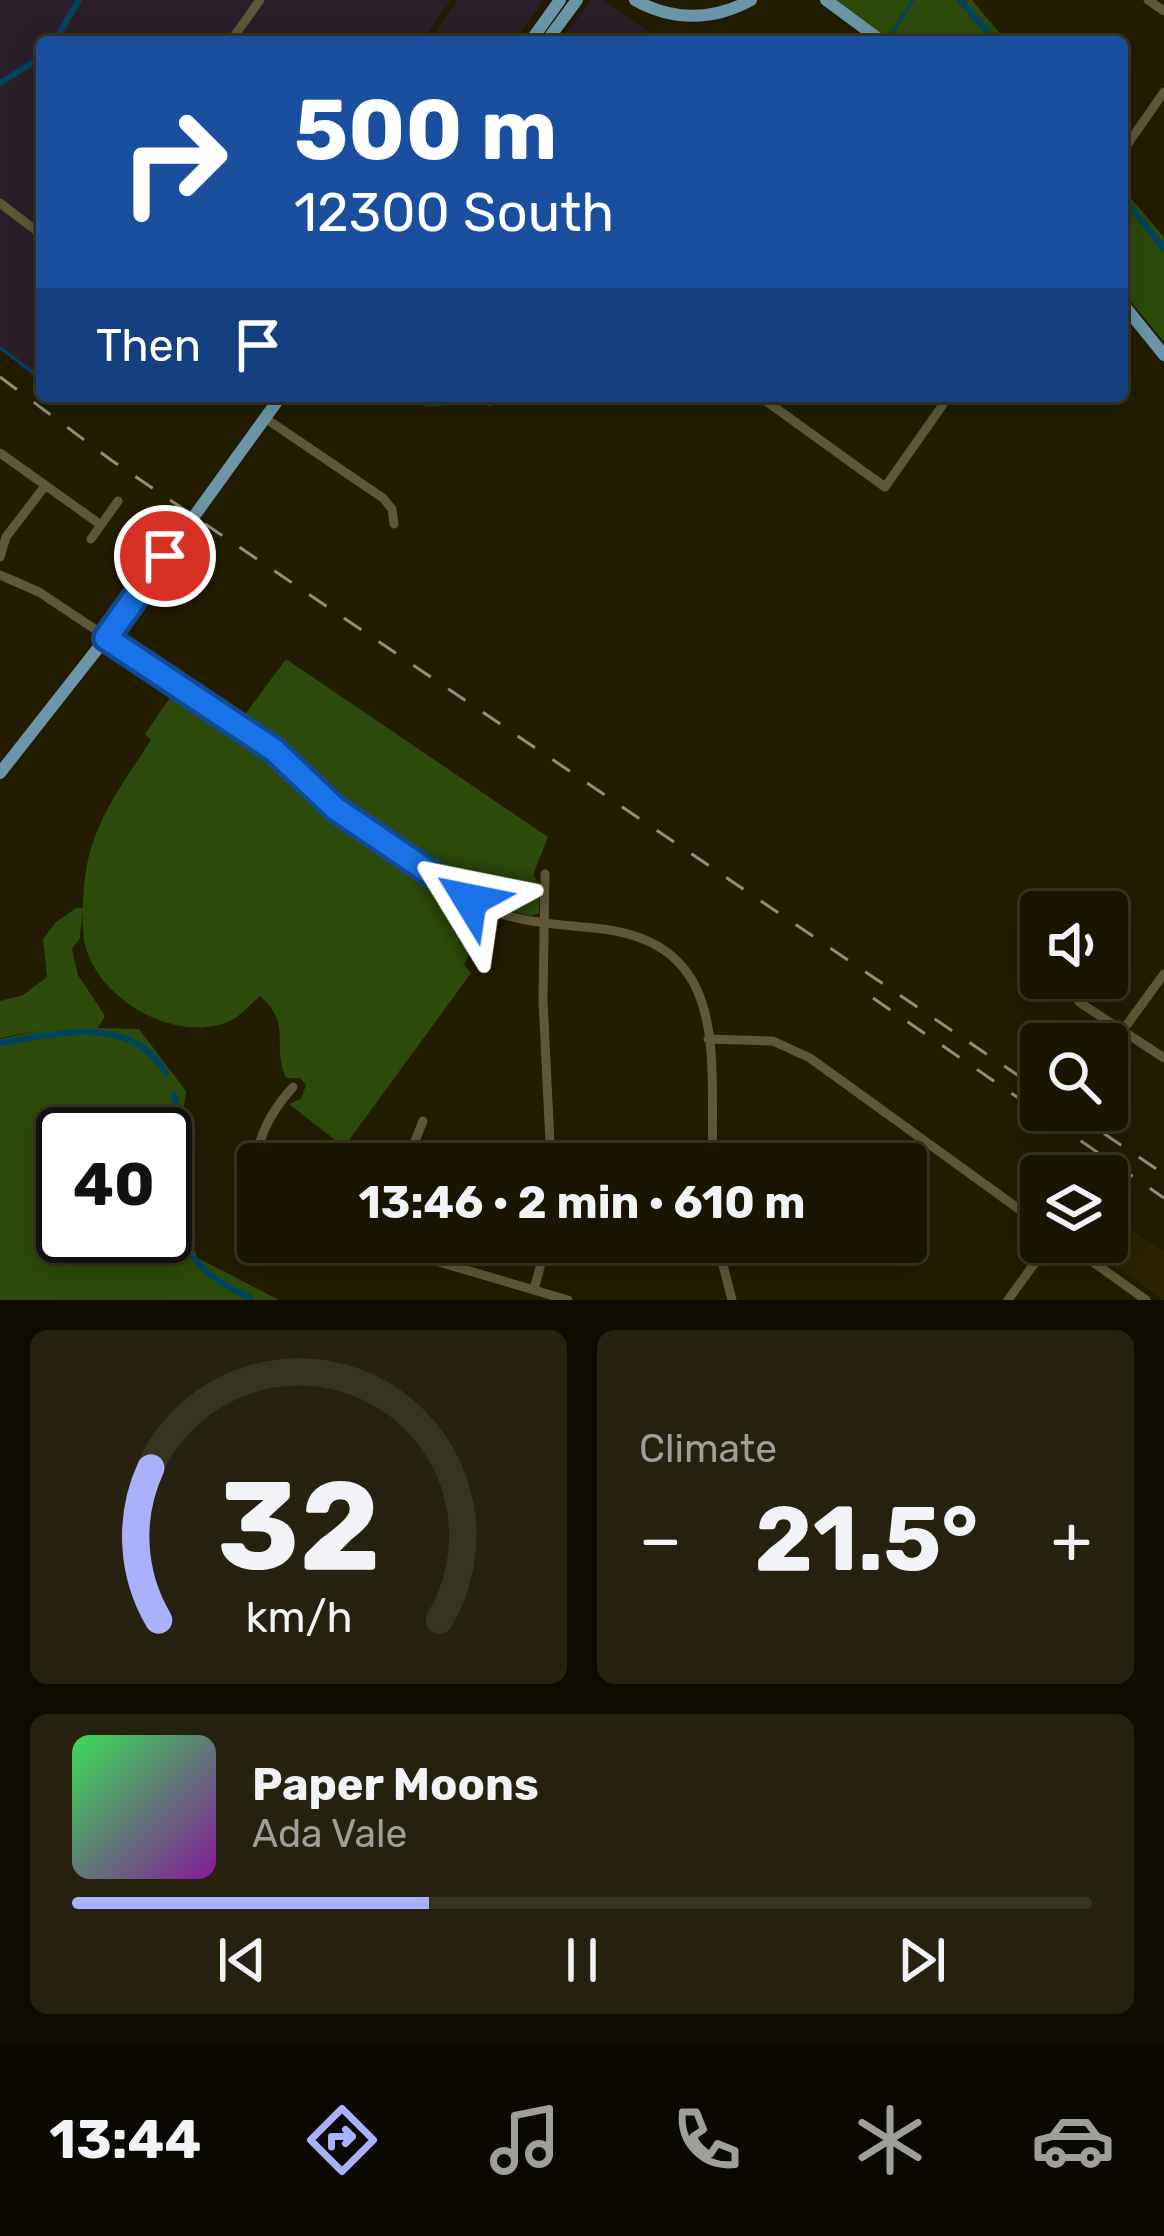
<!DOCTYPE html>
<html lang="en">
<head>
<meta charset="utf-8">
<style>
  :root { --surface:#1a1500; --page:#27220f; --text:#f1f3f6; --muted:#9f9f99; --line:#383422; --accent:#a9b0fc }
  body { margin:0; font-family:Rubik,sans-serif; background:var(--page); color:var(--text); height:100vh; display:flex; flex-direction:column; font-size:45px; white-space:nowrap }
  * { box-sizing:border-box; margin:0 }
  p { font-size:39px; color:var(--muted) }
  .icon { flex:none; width:66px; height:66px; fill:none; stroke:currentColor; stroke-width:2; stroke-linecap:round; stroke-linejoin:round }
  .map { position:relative; height:1300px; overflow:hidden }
  .drawer { display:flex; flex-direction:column; gap:30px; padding:30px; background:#0e0c00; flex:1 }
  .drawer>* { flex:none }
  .guide { position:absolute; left:36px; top:36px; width:1092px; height:366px; border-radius:12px; box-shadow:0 6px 30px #0003,0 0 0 3px var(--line); background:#1a4fa0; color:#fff; overflow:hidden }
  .tools { position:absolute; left:1020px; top:891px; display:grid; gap:24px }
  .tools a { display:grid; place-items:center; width:108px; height:108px; border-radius:12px; background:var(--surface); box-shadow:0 6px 30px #0003,0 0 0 3px var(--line); font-size:60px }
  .speed { position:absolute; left:36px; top:1107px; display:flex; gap:24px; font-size:60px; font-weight:700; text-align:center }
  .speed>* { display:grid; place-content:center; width:156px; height:156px; border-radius:50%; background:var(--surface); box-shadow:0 6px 30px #0003,0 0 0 3px var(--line); line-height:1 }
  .speed .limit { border:6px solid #111; border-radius:18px; background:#fff; color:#111 }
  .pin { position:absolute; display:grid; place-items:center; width:102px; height:102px; color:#fff; margin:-51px; border:6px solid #fff; border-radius:50%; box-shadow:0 3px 12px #0007 }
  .me { position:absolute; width:132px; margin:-66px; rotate:305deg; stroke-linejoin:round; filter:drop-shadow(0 0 9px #0008) }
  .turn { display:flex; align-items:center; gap:42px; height:252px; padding:0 60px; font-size:54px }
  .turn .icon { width:156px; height:156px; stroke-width:2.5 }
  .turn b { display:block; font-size:84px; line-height:102px }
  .then { display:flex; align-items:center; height:114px; padding:0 60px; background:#0003; gap:24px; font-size:45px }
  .big { font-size:90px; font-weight:700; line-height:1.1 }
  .drawer .tile { flex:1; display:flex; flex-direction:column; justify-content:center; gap:18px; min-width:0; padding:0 42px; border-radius:18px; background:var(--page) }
  .drawer .dial { align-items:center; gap:0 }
  .dial svg { height:312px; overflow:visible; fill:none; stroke:var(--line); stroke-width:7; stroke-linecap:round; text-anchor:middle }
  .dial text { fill:var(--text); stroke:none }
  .song { display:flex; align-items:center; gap:36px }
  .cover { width:144px; height:144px; border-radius:18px; background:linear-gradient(135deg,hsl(130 70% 55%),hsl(290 70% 35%)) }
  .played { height:12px; border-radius:6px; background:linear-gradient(90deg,var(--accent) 35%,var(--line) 35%) }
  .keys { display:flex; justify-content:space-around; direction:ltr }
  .heat { display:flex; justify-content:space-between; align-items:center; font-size:66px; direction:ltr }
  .drawer .tiles { flex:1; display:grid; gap:30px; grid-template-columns:1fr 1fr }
  .tile:last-child { grid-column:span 2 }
  .trip { position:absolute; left:237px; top:1143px; width:690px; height:120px; border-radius:12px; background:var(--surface); box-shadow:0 6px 30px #0003,0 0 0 3px var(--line); font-weight:700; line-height:120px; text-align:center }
  .tabs { display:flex; height:192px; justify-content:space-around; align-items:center; background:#0a0800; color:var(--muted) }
  .tabs .icon { width:84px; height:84px }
  .tabs .current { color:var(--accent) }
  .tabs b { font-size:54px; color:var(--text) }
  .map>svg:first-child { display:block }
</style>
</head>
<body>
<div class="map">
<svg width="1164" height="1300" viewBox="0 0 1164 1300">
  <rect width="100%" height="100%" fill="#221c00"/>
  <path fill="#2c1e29" d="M0,0H451L421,42H42V386L0,348Z
    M458,0H544L513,42H428Z
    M591,0H603L663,42H559Z"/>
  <path fill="#2d4b0a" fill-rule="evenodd" d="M833,0H972L1007,42H890Z
    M1122,188L1164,237V342L1122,291Z
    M286,659L548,837L533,875L540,885L539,913L531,916L493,906L464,965L471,973L344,1147L289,1104L301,1099L306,1085L300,1078H286C271,1044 293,1025 260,996C251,1003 242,1015 232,1020C179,1046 99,1001 85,945C81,929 83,888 86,871C93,822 125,780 151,740L145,734L173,693L232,732Z
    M76,908H83L80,938L72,949L78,975L105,1016L98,1028L139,1029L186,1091L171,1204L198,1258L279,1300H0V1039L40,1030L0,1038V1001L23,995L47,977L43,939L56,922ZM63,1134H165V1236H63Z"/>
  <path fill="#2b2302" d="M1131,1230L1164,1251V1300L1112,1264Z"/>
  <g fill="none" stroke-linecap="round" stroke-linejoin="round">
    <path stroke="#004560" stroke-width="3" d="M890,37L913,0
      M0,348L42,379
      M404,396C438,418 459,391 490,405L502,396"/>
    <path stroke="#004560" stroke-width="6" d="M960,0L996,42
      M54,42L79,0
      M0,83L42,57
      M1122,196L1164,249
      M0,1043C57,1034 130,1013 166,1073
      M174,1094C193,1180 136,1249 251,1298"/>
    <path stroke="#5e5837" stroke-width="9" d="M1148,0L1164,11
      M230,42L260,0
      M1122,152L1164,92
      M0,203L42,235
      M759,396L885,487L949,396
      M265,418L383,498L392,509L394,524
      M0,453L101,525
      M91,539L118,501
      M0,557L6,537L45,486
      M0,575L39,592L242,727C275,751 301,780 332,806C371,837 426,875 469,900C507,922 551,924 594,928C734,941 709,1058 713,1164
      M545,874L543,1000L551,1164
      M1079,1002L1164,1058
      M1123,1030L1164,974
      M708,1039L773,1041L810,1058L1041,1225
      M406,1164L423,1121
      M258,1198C248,1155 264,1119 293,1087
      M371,1242L568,1300
      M717,1242L732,1300
      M1065,1242L1146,1300
      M534,1289L547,1242
      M1008,1300L1050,1242"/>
    <path stroke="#6b96aa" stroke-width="12" d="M635,0C672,21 713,21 751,0
      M826,0L883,42
      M530,42L560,0
      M546,42L577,0
      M1122,303L1164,355
      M0,773L106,638L281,396"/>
    <path stroke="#938e78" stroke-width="3" stroke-dasharray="21 21" stroke-linecap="butt" d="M0,377L111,460L1041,1091
      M873,998L1164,1198
      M1069,1110L1164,1174"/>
  </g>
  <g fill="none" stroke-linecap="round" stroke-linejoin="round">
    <defs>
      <path id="route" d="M165,556L106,638L274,750L336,809L470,900"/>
    </defs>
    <use href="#route" stroke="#114b97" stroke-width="30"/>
    <use href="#route" stroke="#1a73e8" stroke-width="21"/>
  </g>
</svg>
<div class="tools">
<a><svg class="icon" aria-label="sound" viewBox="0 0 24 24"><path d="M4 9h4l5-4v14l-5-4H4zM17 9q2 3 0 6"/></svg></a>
<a><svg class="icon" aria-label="search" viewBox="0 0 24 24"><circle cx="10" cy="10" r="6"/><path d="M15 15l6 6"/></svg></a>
<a><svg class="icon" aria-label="layers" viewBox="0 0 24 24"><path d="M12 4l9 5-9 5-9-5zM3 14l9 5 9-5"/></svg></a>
</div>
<div class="speed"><div class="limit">40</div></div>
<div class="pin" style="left:165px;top:556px;background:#d93025"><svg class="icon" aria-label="arrive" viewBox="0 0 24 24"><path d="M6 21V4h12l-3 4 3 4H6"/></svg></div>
<svg class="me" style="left:470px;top:900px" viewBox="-20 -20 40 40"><path d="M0-17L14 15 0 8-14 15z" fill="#1a73e8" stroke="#fff" stroke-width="4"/></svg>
<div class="trip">13:46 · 2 min · 610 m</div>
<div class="guide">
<div class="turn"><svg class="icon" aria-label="right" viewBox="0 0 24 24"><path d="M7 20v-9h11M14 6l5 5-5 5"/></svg><div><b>500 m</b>12300 South</div></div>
<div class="then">Then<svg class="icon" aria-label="arrive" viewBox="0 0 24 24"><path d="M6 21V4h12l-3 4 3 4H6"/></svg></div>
</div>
</div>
<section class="drawer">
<div class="tiles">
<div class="tile dial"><svg viewBox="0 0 100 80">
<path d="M14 69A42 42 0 1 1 86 69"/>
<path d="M14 69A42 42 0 0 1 12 30" stroke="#a9b0fc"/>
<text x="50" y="56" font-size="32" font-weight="700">32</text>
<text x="50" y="72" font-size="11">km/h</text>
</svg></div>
<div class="tile"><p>Climate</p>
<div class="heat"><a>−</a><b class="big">21.5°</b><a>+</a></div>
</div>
<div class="tile">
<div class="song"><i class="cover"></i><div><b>Paper Moons</b><p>Ada Vale</p></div></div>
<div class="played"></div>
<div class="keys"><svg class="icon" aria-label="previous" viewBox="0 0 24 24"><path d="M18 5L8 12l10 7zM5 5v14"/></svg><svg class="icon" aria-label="pause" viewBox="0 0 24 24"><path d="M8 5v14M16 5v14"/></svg><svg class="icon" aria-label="next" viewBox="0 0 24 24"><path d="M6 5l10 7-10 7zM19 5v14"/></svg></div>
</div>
</div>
</section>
<nav class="tabs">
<b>13:44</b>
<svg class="icon current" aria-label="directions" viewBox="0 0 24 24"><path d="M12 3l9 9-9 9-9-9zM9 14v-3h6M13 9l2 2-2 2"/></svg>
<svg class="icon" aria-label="music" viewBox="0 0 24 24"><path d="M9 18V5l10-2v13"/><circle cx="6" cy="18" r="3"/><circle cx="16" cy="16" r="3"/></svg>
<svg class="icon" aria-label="phone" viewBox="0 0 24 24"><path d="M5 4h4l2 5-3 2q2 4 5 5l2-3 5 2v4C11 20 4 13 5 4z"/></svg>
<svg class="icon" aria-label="climate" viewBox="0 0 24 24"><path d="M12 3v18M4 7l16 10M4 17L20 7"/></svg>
<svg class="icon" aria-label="car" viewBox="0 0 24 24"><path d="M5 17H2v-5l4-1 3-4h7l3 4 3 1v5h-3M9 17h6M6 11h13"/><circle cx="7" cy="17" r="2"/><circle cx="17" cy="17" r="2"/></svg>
</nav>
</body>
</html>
